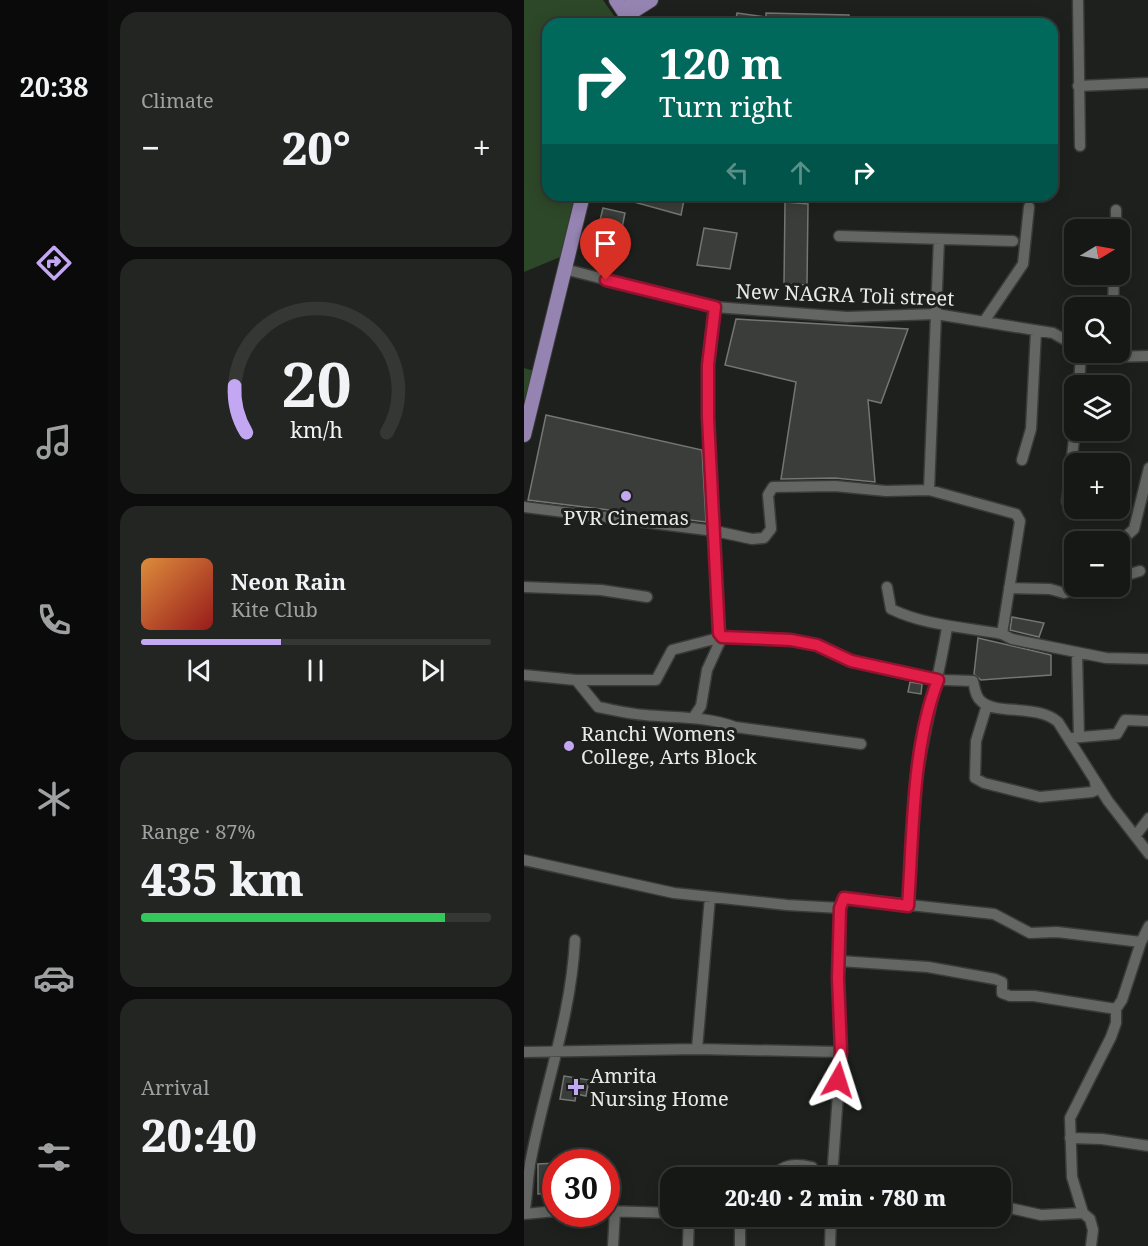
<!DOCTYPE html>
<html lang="en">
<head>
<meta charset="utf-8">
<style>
  :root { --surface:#161816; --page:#232523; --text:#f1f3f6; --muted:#9ea0a1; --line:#353735; --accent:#c3a7f2 }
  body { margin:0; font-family:"Noto Serif",serif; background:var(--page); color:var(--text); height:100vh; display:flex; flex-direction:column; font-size:22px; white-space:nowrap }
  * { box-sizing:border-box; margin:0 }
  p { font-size:20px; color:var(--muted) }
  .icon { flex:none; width:33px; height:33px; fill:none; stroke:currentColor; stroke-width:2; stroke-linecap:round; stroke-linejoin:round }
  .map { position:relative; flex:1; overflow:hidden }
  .panel { display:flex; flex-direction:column; gap:12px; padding:12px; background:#0c0d0c; width:416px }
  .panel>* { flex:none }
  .top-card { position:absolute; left:18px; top:18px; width:516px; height:183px; border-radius:18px; box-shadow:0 3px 15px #0003,0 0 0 2px var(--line); background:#00695c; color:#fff; overflow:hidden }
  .needle { width:39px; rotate:80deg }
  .tools { position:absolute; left:540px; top:219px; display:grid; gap:12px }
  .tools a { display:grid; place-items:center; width:66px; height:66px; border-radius:12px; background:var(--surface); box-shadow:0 3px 15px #0003,0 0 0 2px var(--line); font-size:30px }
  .speed { position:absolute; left:18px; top:1149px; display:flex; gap:12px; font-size:30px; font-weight:700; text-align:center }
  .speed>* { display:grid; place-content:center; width:78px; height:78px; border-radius:50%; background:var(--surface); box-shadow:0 3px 15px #0003,0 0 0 2px var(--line); line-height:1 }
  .speed .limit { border:9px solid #d22; background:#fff; color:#111 }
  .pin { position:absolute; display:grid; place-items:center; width:51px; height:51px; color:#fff; margin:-62px -26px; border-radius:50% 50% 50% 0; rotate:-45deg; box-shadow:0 0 6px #0007 }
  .pin .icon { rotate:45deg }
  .me { position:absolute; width:66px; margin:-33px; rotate:6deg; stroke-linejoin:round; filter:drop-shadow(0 0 4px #0008) }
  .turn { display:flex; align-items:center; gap:21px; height:126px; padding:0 18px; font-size:27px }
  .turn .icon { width:78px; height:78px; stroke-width:2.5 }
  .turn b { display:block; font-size:42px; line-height:51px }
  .lanes { display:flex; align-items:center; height:57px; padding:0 18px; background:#0003; justify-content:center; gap:30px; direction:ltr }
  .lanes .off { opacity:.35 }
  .big { font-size:45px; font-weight:800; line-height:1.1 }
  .panel .card { flex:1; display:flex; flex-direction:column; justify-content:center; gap:9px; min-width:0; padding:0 21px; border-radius:18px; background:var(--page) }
  .panel .dial { align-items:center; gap:0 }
  .dial svg { height:156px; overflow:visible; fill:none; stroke:var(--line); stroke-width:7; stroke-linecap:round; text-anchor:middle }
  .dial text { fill:var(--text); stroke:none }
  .song { display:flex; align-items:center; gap:18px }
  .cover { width:72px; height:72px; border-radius:9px; background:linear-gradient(135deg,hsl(30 70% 55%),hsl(0 70% 35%)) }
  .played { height:6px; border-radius:3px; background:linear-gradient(90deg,var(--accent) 40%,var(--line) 40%) }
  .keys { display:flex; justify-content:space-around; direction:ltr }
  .heat { display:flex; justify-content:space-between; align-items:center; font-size:33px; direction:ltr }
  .charge { height:9px; border-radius:4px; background:linear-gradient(90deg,#34c759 87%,var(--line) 0) }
  .trip { position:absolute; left:136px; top:1167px; width:351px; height:60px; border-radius:18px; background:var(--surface); box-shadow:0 3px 15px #0003,0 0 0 2px var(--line); font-weight:800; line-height:60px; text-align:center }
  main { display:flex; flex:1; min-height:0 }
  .tabs { display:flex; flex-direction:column; width:108px; justify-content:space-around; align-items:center; background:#090a09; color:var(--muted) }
  .tabs .icon { width:42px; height:42px }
  .tabs .current { color:var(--accent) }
  .tabs b { font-size:27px; color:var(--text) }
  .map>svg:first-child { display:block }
</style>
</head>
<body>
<main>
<nav class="tabs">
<b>20:38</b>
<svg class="icon current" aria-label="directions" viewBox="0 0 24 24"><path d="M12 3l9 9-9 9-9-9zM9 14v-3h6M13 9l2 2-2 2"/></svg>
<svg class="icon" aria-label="music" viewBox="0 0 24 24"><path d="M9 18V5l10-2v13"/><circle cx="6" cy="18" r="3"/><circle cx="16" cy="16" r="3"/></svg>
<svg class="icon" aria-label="phone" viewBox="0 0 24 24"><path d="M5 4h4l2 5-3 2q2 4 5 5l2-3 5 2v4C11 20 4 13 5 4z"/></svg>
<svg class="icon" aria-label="climate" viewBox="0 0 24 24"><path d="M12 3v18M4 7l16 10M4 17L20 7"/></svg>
<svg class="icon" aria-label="car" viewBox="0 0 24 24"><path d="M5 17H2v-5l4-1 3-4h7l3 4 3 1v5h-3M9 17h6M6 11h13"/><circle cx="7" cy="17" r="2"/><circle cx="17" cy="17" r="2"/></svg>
<svg class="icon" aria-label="filters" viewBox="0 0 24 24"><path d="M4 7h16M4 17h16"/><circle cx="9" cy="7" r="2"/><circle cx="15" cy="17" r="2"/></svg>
</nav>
<section class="panel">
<div class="card"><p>Climate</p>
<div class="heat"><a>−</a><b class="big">20°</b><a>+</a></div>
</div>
<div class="card dial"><svg viewBox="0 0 100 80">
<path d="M14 69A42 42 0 1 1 86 69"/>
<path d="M14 69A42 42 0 0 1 8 45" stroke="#c3a7f2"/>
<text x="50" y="56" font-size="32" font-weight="700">20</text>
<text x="50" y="72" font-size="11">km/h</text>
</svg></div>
<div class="card">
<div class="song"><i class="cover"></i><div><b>Neon Rain</b><p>Kite Club</p></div></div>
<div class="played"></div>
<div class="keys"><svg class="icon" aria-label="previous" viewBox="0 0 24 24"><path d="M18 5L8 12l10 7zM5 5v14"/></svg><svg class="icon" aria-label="pause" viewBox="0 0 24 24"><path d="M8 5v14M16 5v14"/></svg><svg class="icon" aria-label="next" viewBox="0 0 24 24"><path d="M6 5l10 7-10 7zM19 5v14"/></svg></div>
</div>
<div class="card"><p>Range · 87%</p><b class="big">435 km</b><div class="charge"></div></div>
<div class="card"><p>Arrival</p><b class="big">20:40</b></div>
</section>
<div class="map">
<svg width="625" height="1246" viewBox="0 0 625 1246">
  <rect width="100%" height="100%" fill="#1e201e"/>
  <path fill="#2d4828" d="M0,0H79L93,20L92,24H24V195H51L36,257L0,272Z
    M0,368L10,371L0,422Z"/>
  <path fill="#3a3d3a" stroke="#737673" stroke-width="1.5" d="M213,13L242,17V13L325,15V24H211Z
    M112,195H161L157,215L110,202Z
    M261,202L284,204L283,285L260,284Z
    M79,208L101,213L91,261L68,253Z
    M180,228L213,233L206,269L173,265Z
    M212,319L384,329L357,403L344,400L351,482L311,478L257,479L272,382L201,365Z
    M22,415L178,450L182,522L4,500Z
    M488,617L520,623L515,637L486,630Z
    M454,638L527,655V675L457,680L450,674Z
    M386,682L398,684L397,694L384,692Z
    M40,1076L65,1080L62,1096L52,1094L51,1101L36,1099Z
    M32,1163V1193L14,1194V1164Z"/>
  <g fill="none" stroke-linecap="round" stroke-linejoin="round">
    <defs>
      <path id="minor" d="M554,0L556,146
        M554,86L625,83
        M592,230V210
        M315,236L489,241
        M40,269L191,307L323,317L412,314L529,333L550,345
        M589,308L590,274
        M461,320L499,264L505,207
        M571,352L586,357L625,356
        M555,386L557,352
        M498,460L507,429L512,331
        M543,502L551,430
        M0,507L191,531L228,539L240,538L247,529L244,495L249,487L311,486L362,491L405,490L415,239
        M596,542L610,529L625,468
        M596,577L616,571
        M0,587L77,590L123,597
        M363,587L367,609C402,626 441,627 478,634L496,521L492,514L405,490
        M485,588L526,589L540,593L565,586
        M478,634L488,639L582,658L625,659
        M553,653L555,737
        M0,675L52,680L74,707C90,710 105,714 121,715C151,718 182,716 211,727L337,744
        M52,680H132L148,650L198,637L195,633L184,418V365L191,307
        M463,705L452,741L451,778L460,783L516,797L568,792L572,790L571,782
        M169,718L177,706L183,670L198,637L267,640L293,645L327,661L381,674L421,680L449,681C451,688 451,697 458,702C474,715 513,704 534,722L584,801L625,854
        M546,738L593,734L601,720L625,721
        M612,835L625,818
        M0,860L150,893L263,905L316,908
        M384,906C387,866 387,825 392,786C398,732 415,681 423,627
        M617,942L625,926
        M316,961V908L320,898L470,914L506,933L533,932L617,942L598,1000L592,1009
        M173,1049L186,897
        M0,1052L173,1049L317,1052
        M546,1138L578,1139L625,1146
        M247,1178C259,1164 271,1163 288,1167
        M308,1178L317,1052L314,978L316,961L404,967L471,979L478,982V993L486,996H510L592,1009V1023L587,1037L546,1118L548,1177L559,1213L566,1219L569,1230L567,1246
        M477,1206L517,1215L559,1213
        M82,1211L147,1213
        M0,1214C4,1196 3,1178 7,1159C21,1086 47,1016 51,940
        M0,1214L32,1211
        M89,1246L91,1211
        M164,1246L165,1216
        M216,1246V1216
        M306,1246L307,1216"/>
      <path id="major" d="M92,0L104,18
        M105,14L127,0
        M103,24L108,0
        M0,435L59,195"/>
    </defs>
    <use href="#minor" stroke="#3a3b39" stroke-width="13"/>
    <use href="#major" stroke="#3a3b39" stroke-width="16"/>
    <use href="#minor" stroke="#646663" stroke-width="10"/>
    <use href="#major" stroke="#9583b1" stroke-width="14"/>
  </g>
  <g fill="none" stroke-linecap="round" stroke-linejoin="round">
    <defs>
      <path id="route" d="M82,280L191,307L184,365V418L195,633L198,637L267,640L293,645L327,661L414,680C388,746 389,835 384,906L320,898L316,908L314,978L317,1052L314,1080"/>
    </defs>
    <use href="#route" stroke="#92132f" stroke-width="15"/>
    <use href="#route" stroke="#e11d48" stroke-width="10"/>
  </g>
  <g fill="#c3a7f2" stroke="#1e201e" stroke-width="2">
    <circle cx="102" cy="496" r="6"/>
    <circle cx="45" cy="746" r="6"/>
    <path d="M49 1078h6v6h6v6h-6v6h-6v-6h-6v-6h6z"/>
  </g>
  <g text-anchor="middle" stroke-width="6" stroke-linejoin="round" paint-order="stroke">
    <g font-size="20" fill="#e9eae8" stroke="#1e201e">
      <text transform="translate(321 295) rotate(2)" y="7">New NAGRA Toli street</text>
    </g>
    <g font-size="20" fill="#e9eae8" stroke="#1e201e" text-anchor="start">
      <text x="102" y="525" text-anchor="middle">PVR Cinemas</text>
      <text x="57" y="741">Ranchi Womens<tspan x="57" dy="23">College, Arts Block</tspan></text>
      <text x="66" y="1083">Amrita<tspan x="66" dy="23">Nursing Home</tspan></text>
    </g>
  </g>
</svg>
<div class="tools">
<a><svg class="needle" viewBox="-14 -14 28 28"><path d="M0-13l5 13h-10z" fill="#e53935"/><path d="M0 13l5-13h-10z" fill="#9ea0a1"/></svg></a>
<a><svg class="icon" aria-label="search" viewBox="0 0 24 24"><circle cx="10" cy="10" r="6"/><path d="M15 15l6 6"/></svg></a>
<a><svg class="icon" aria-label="layers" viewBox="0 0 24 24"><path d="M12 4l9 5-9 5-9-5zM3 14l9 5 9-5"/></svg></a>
<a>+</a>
<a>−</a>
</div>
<div class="speed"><div class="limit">30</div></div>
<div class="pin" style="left:82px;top:280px;background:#d93025"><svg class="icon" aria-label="arrive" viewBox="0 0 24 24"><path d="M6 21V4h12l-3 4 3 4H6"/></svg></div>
<svg class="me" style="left:314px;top:1080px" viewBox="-20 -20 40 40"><path d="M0-17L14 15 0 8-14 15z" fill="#e11d48" stroke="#fff" stroke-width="4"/></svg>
<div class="trip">20:40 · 2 min · 780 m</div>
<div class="top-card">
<div class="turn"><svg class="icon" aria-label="right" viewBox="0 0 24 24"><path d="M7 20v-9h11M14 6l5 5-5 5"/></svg><div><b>120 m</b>Turn right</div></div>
<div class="lanes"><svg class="icon off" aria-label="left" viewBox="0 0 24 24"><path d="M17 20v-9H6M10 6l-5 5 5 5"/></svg><svg class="icon off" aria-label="ahead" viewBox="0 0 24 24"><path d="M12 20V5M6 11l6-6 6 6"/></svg><svg class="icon" aria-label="right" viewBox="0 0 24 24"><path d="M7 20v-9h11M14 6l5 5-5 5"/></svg></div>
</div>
</div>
</main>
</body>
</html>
